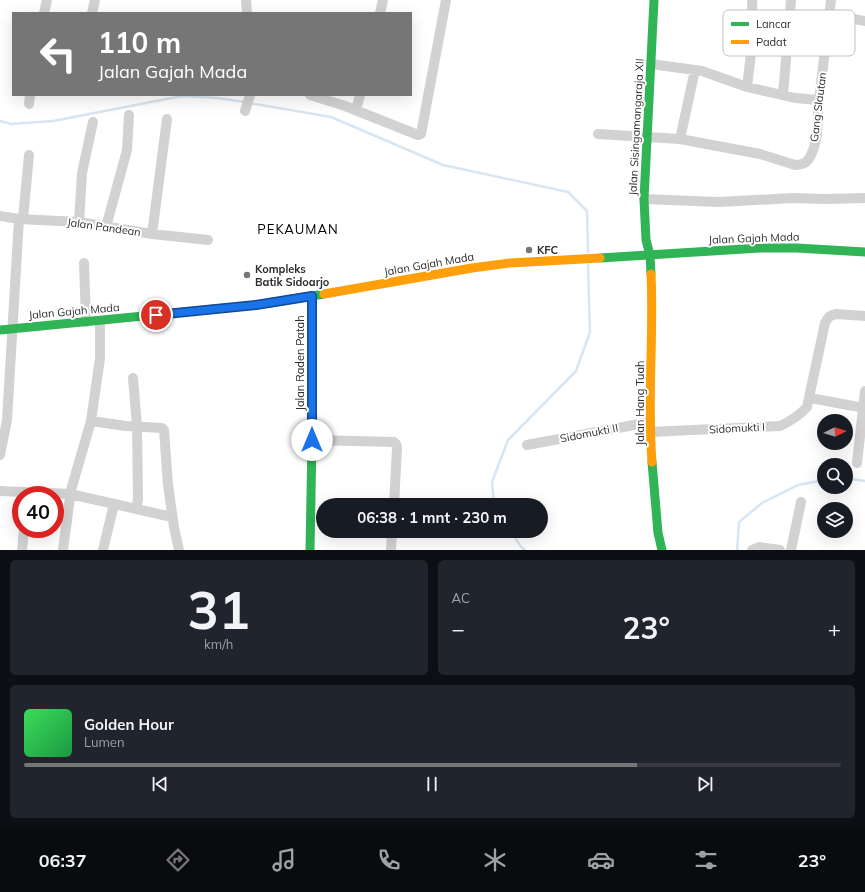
<!DOCTYPE html>
<html lang="id">
<head>
<meta charset="utf-8">
<style>
  :root { --surface:#171b24; --page:#20242c; --text:#f1f3f6; --muted:#9ea1a6; --line:#363941; --accent:#767676 }
  body { margin:0; font-family:Mulish,sans-serif; background:var(--page); color:var(--text); height:100vh; display:flex; flex-direction:column; font-size:15px; white-space:nowrap }
  * { box-sizing:border-box; margin:0 }
  p { font-size:13px; color:var(--muted) }
  .icon { flex:none; width:22px; height:22px; fill:none; stroke:currentColor; stroke-width:2; stroke-linecap:round; stroke-linejoin:round }
  .map { position:relative; height:550px; overflow:hidden }
  .drawer { display:flex; flex-direction:column; gap:10px; padding:10px; background:#0d0f14; flex:1 }
  .drawer>* { flex:none }
  .guide { position:absolute; left:12px; top:12px; width:400px; height:84px; border-radius:0px; box-shadow:0 4px 16px #0002; background:#767676; color:#fff; overflow:hidden }
  .needle { width:26px; rotate:85deg }
  .tools { position:absolute; left:817px; top:414px; display:grid; gap:8px }
  .tools a { display:grid; place-items:center; width:36px; height:36px; border-radius:50%; background:var(--surface); box-shadow:0 4px 16px #0002; font-size:20px }
  .speed { position:absolute; left:12px; top:486px; display:flex; gap:8px; font-size:20px; font-weight:700; text-align:center }
  .speed>* { display:grid; place-content:center; width:52px; height:52px; border-radius:50%; background:var(--surface); box-shadow:0 4px 16px #0002; line-height:1 }
  .speed .limit { border:6px solid #d22; background:#fff; color:#111 }
  .pin { position:absolute; display:grid; place-items:center; width:34px; height:34px; color:#fff; margin:-17px; border:2px solid #fff; border-radius:50%; box-shadow:0 1px 4px #0007 }
  .me { position:absolute; width:44px; margin:-22px; rotate:0deg; stroke-linejoin:round; filter:drop-shadow(0 0 3px #0008) }
  .turn { display:flex; align-items:center; gap:14px; height:84px; padding:0 20px; font-size:18px }
  .turn .icon { width:52px; height:52px; stroke-width:2.5 }
  .turn b { display:block; font-size:28px; line-height:34px }
  .big { font-size:30px; font-weight:700; line-height:1.1 }
  .drawer .card { flex:1; display:flex; flex-direction:column; justify-content:center; gap:6px; min-width:0; padding:0 14px; border-radius:6px; background:var(--page) }
  .drawer .dial { align-items:center; gap:0 }
  .dial b { font-size:52px; line-height:1 }
  .song { display:flex; align-items:center; gap:12px }
  .cover { width:48px; height:48px; border-radius:6px; background:linear-gradient(135deg,hsl(130 70% 55%),hsl(140 70% 35%)) }
  .played { height:4px; border-radius:2px; background:linear-gradient(90deg,var(--accent) 75%,var(--line) 75%) }
  .keys { display:flex; justify-content:space-around; direction:ltr }
  .heat { display:flex; justify-content:space-between; align-items:center; font-size:22px; direction:ltr }
  .drawer .tiles { flex:1; display:grid; gap:10px; grid-template-columns:1fr 1fr }
  .card:last-child { grid-column:span 2 }
  .trip { position:absolute; left:316px; top:498px; width:232px; height:40px; border-radius:20px; background:var(--surface); box-shadow:0 4px 16px #0002; font-weight:700; line-height:40px; text-align:center }
  .menu { display:flex; height:64px; justify-content:space-around; align-items:center; background:#090b0e; color:var(--muted) }
  .menu .icon { width:28px; height:28px }
  .menu .selected { color:var(--accent) }
  .menu b { font-size:18px; color:var(--text) }
  .map>svg:first-child { display:block }
</style>
</head>
<body>
<div class="map">
<svg width="865" height="550" viewBox="0 0 865 550">
  <rect width="100%" height="100%" fill="#fff"/>
  <g fill="none" stroke-linecap="round" stroke-linejoin="round">
    <path stroke="#d7e6f2" stroke-width="2.5" d="M249,103L331,117L443,165L568,192L587,211L588,252
      M0,121L11,124L53,121L182,96L218,98L244,102
      M846,478L865,481
      M494,505L492,482L508,440L576,371L590,332L588,265
      M511,531L521,547L525,550
      M737,550L739,522L762,503L798,485L824,480"/>
    <path stroke="#d2d2d2" stroke-width="10" d="M246,0L247,13
      M44,13L47,0
      M92,13L95,0
      M380,13L383,0
      M830,14L865,21
      M651,64L702,71L747,87L795,98L819,100
      M747,87L753,37L752,0
      M310,95L345,106L418,135L421,134L446,0
      M783,95L791,0
      M29,104L30,95
      M356,110L360,95
      M245,111L250,95
      M598,134L680,139L760,154L795,165C800,165 805,164 808,160C820,143 817,119 819,100C823,67 827,33 831,0
      M680,139L695,70
      M644,199L719,202L793,198L825,199L865,198
      M0,216L19,219L79,222L152,234L208,240
      M23,219L29,155
      M79,222L82,173L93,122
      M106,227L127,150L129,115
      M152,234L167,119
      M84,263L86,322
      M133,378L137,426L138,499L136,509
      M810,398L865,408
      M91,421L126,426L162,428L164,430L168,485L174,527L179,550
      M650,432L780,426C791,421 799,416 807,407L825,323C828,317 830,315 836,314L865,316
      M312,440L394,442L396,444L397,448L394,505
      M527,445L650,422
      M0,455L7,420L19,219
      M857,463L865,391
      M0,491L70,494L172,517
      M22,550L24,529
      M63,550L71,490L91,421L100,358V321
      M103,550L114,504
      M391,550L392,531
      M752,550L759,547L780,550
      M791,550L801,502"/>
    <path stroke="#30b455" stroke-width="9" d="M600,258L760,248H797L865,252
      M651,274L650,255L646,240L644,199L654,0
      M0,330L256,305L324,294
      M652,462L658,533L662,550
      M310,550L312,440V296"/>
    <path stroke="#ff9f0a" stroke-width="9" d="M651,274C654,337 647,399 652,462
      M324,294L472,268L510,263L600,258"/>
  </g>
  <g fill="none" stroke-linecap="round" stroke-linejoin="round">
    <defs>
      <path id="route" d="M156,315L256,305L312,296V440"/>
    </defs>
    <use href="#route" stroke="#114b97" stroke-width="10"/>
    <use href="#route" stroke="#1a73e8" stroke-width="7"/>
  </g>
  <g fill="#767676" stroke="#fff" stroke-width="1.5">
    <circle cx="529" cy="250" r="4"/>
    <circle cx="247" cy="275" r="4"/>
  </g>
  <g text-anchor="middle" stroke-width="4" stroke-linejoin="round" paint-order="stroke">
    <g font-size="11" fill="#2d2d2d" stroke="#fff">
      <text transform="translate(818 107) rotate(-83)" y="4">Gang Slautan</text>
      <text transform="translate(636 127) rotate(-87)" y="4">Jalan Sisingamangaraja XII</text>
      <text transform="translate(104 227) rotate(8)" y="4">Jalan Pandean</text>
      <text transform="translate(754 238) rotate(-2)" y="4">Jalan Gajah Mada</text>
      <text transform="translate(429 264) rotate(-10)" y="4">Jalan Gajah Mada</text>
      <text transform="translate(74 311) rotate(-5)" y="4">Jalan Gajah Mada</text>
      <text transform="translate(300 363) rotate(-90)" y="4">Jalan Raden Patah</text>
      <text transform="translate(640 403) rotate(-90)" y="4">Jalan Hang Tuah</text>
      <text transform="translate(737 428) rotate(-3)" y="4">Sidomukti I</text>
      <text transform="translate(589 433) rotate(-11)" y="4">Sidomukti II</text>
    </g>
    <g font-size="11" font-weight="bold" fill="#2d2d2d" stroke="#fff" text-anchor="start">
      <text x="537" y="254">KFC</text>
      <text x="255" y="273">Kompleks<tspan x="255" dy="13">Batik Sidoarjo</tspan></text>
    </g>
    <g font-size="13" letter-spacing="1" fill="#000" stroke="#fff">
      <text x="298" y="234">PEKAUMAN</text>
    </g>
  </g>
  <rect x="723" y="10" width="132" height="46" rx="6" fill="#fff" stroke="#c0c0c0" stroke-width="1"/>
  <rect x="731" y="22" width="18" height="4" fill="#30b455"/>
  <rect x="731" y="40" width="18" height="4" fill="#ff9f0a"/>
  <g font-size="11" fill="#2d2d2d">
    <text x="756" y="28">Lancar</text>
    <text x="756" y="46">Padat</text>
  </g>
</svg>
<div class="tools">
<a><svg class="needle" viewBox="-14 -14 28 28"><path d="M0-13l5 13h-10z" fill="#e53935"/><path d="M0 13l5-13h-10z" fill="#9ea1a6"/></svg></a>
<a><svg class="icon" aria-label="search" viewBox="0 0 24 24"><circle cx="10" cy="10" r="6"/><path d="M15 15l6 6"/></svg></a>
<a><svg class="icon" aria-label="layers" viewBox="0 0 24 24"><path d="M12 4l9 5-9 5-9-5zM3 14l9 5 9-5"/></svg></a>
</div>
<div class="speed"><div class="limit">40</div></div>
<div class="pin" style="left:156px;top:315px;background:#d93025"><svg class="icon" aria-label="arrive" viewBox="0 0 24 24"><path d="M6 21V4h12l-3 4 3 4H6"/></svg></div>
<svg class="me" style="left:312px;top:440px" viewBox="-20 -20 40 40"><circle r="19" fill="#fff"/><path d="M0-13L10 11 0 6-10 11z" fill="#1a73e8"/></svg>
<div class="trip">06:38 · 1 mnt · 230 m</div>
<div class="guide">
<div class="turn"><svg class="icon" aria-label="left" viewBox="0 0 24 24"><path d="M17 20v-9H6M10 6l-5 5 5 5"/></svg><div><b>110 m</b>Jalan Gajah Mada</div></div>
</div>
</div>
<section class="drawer">
<div class="tiles">
<div class="card dial"><b>31</b><p>km/h</p></div>
<div class="card"><p>AC</p>
<div class="heat"><a>−</a><b class="big">23°</b><a>+</a></div>
</div>
<div class="card">
<div class="song"><i class="cover"></i><div><b>Golden Hour</b><p>Lumen</p></div></div>
<div class="played"></div>
<div class="keys"><svg class="icon" aria-label="previous" viewBox="0 0 24 24"><path d="M18 5L8 12l10 7zM5 5v14"/></svg><svg class="icon" aria-label="pause" viewBox="0 0 24 24"><path d="M8 5v14M16 5v14"/></svg><svg class="icon" aria-label="next" viewBox="0 0 24 24"><path d="M6 5l10 7-10 7zM19 5v14"/></svg></div>
</div>
</div>
</section>
<nav class="menu">
<b>06:37</b>
<svg class="icon selected" aria-label="directions" viewBox="0 0 24 24"><path d="M12 3l9 9-9 9-9-9zM9 14v-3h6M13 9l2 2-2 2"/></svg>
<svg class="icon" aria-label="music" viewBox="0 0 24 24"><path d="M9 18V5l10-2v13"/><circle cx="6" cy="18" r="3"/><circle cx="16" cy="16" r="3"/></svg>
<svg class="icon" aria-label="phone" viewBox="0 0 24 24"><path d="M5 4h4l2 5-3 2q2 4 5 5l2-3 5 2v4C11 20 4 13 5 4z"/></svg>
<svg class="icon" aria-label="climate" viewBox="0 0 24 24"><path d="M12 3v18M4 7l16 10M4 17L20 7"/></svg>
<svg class="icon" aria-label="car" viewBox="0 0 24 24"><path d="M5 17H2v-5l4-1 3-4h7l3 4 3 1v5h-3M9 17h6M6 11h13"/><circle cx="7" cy="17" r="2"/><circle cx="17" cy="17" r="2"/></svg>
<svg class="icon" aria-label="filters" viewBox="0 0 24 24"><path d="M4 7h16M4 17h16"/><circle cx="9" cy="7" r="2"/><circle cx="15" cy="17" r="2"/></svg>
<b>23°</b>
</nav>
</body>
</html>
